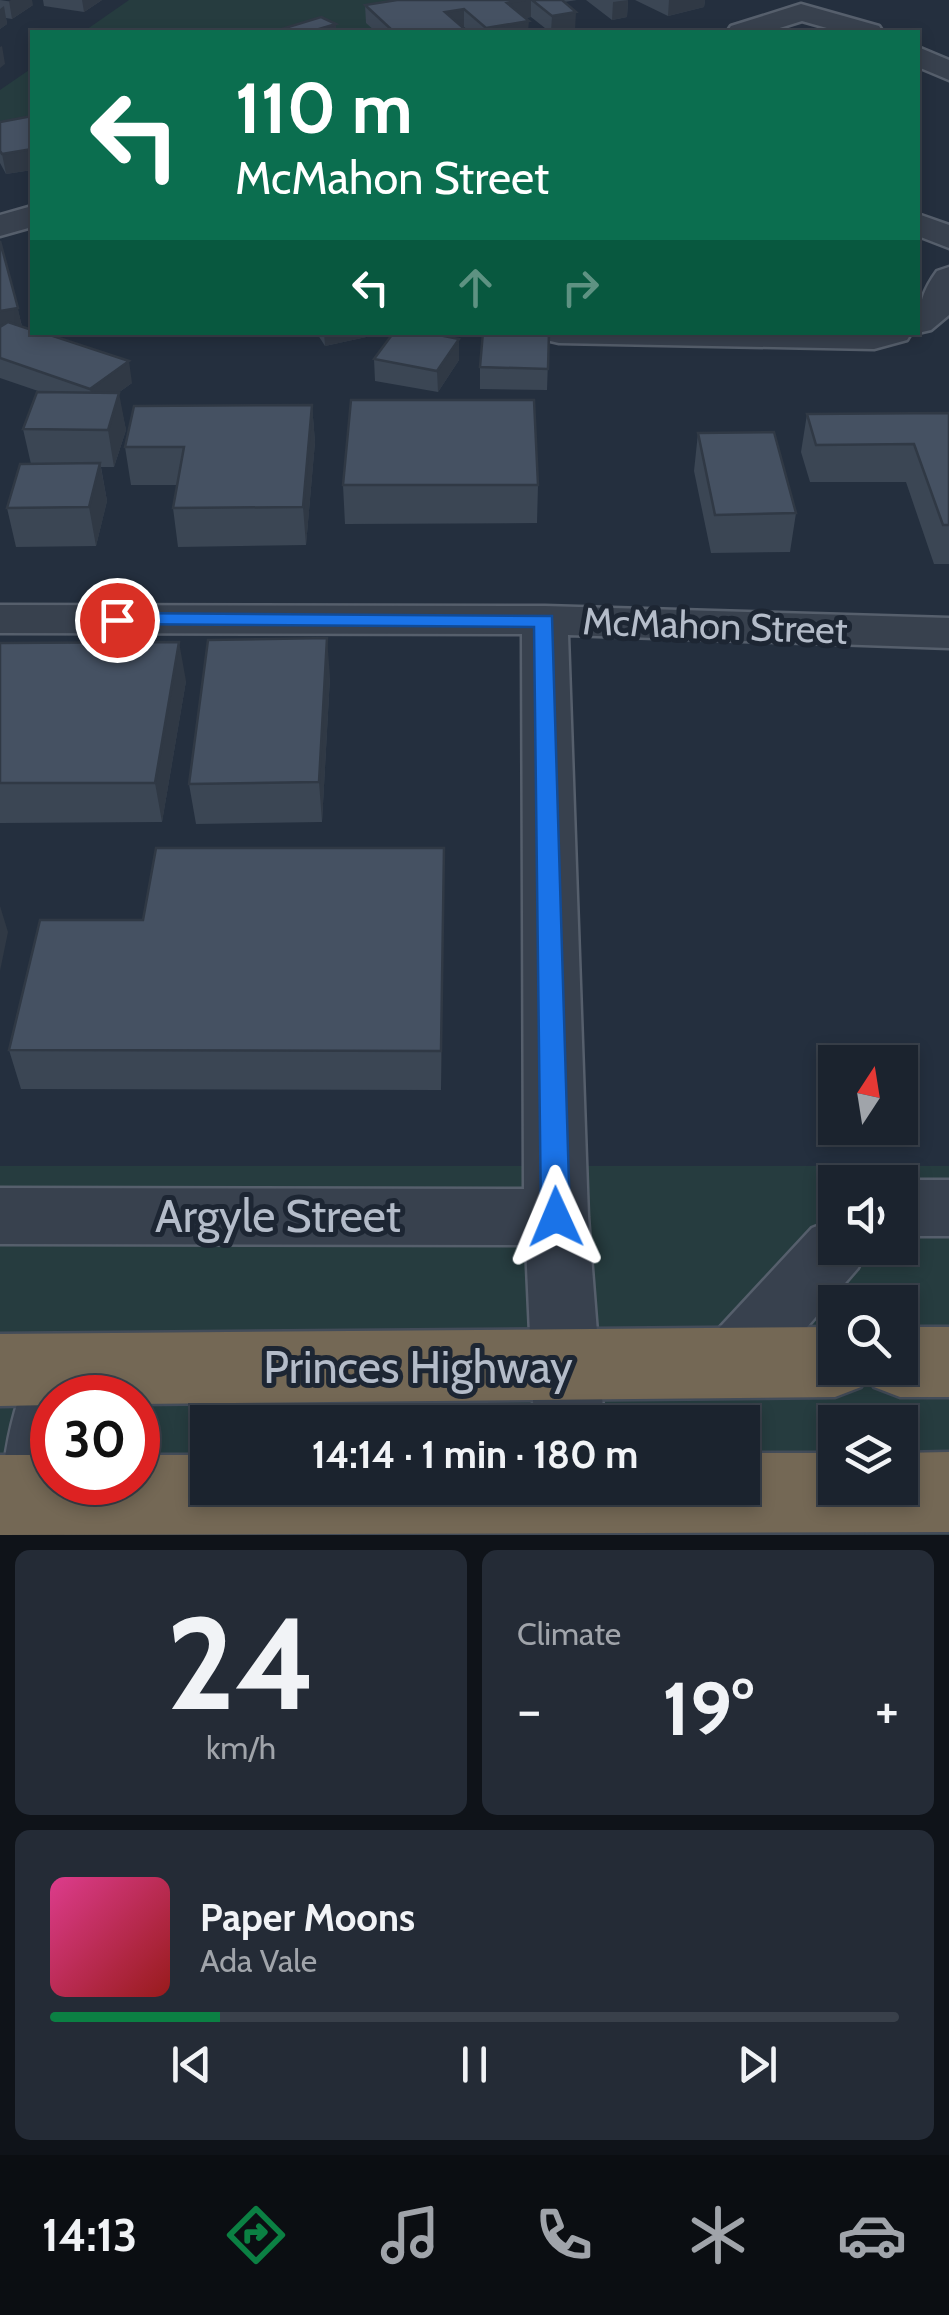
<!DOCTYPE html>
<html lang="en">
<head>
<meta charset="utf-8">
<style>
  :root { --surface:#1b232e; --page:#242b36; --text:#f1f3f6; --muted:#a0a4aa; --line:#39404a; --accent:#0b8043 }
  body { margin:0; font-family:Cabin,sans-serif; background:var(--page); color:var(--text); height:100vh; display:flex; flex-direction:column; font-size:38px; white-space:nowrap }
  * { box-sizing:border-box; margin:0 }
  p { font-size:32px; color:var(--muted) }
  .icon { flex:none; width:55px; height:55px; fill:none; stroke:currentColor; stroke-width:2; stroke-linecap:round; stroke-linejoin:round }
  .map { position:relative; height:1535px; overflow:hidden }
  .drawer { display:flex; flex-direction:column; gap:15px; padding:15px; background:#0f1319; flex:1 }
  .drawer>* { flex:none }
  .hud { position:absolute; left:30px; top:30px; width:890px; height:305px; border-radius:0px; box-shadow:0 5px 15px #0003,0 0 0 2px var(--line); background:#0b6e4f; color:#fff; overflow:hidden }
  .needle { width:65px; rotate:12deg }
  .fabs { position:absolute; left:818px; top:1045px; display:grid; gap:20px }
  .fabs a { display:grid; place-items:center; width:100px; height:100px; border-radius:0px; background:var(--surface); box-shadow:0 5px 15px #0003,0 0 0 2px var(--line); font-size:50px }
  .speed { position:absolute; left:30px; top:1375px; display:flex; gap:20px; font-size:50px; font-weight:700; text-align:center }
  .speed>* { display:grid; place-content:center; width:130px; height:130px; border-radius:50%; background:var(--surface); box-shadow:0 5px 15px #0003,0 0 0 2px var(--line); line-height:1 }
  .speed .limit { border:15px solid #d22; background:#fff; color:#111 }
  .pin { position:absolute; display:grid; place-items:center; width:85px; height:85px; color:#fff; margin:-42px; border:5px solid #fff; border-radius:50%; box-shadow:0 2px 10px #0007 }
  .me { position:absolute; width:110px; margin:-55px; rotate:359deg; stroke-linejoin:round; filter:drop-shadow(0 0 8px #0008) }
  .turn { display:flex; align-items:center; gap:35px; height:210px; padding:0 40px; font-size:45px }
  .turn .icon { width:130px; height:130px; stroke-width:2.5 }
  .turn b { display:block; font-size:70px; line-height:85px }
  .lanes { display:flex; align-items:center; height:95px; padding:0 40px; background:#0003; justify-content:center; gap:50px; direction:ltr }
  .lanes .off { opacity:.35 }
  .big { font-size:75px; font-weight:700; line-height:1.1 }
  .drawer .tile { flex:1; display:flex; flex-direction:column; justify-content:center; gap:15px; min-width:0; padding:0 35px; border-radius:15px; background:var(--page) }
  .drawer .dial { align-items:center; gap:0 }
  .dial b { font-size:130px; line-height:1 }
  .song { display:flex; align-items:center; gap:30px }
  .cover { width:120px; height:120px; border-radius:15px; background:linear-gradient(135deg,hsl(330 70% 55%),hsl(0 70% 35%)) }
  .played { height:10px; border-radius:5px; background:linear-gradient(90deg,var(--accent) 20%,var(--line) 20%) }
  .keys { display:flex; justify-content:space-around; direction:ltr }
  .heat { display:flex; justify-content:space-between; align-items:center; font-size:55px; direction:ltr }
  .drawer .tiles { flex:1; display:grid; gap:15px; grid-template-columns:1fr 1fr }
  .tile:last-child { grid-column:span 2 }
  .trip { position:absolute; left:190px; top:1405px; width:570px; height:100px; border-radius:0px; background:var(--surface); box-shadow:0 5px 15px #0003,0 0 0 2px var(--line); font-weight:700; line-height:100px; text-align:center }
  .tab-bar { display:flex; height:160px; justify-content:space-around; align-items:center; background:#0b0e12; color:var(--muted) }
  .tab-bar .icon { width:70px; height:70px }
  .tab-bar .selected { color:var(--accent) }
  .tab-bar b { font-size:45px; color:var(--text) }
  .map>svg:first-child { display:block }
</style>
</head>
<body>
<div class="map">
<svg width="949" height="1535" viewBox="0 0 949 1535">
  <rect width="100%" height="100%" fill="#242f3e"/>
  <path fill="#263c3f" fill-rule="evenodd" d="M129,0H514L411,32H343L334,28L320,32H83Z
    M32,68V115L0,124V90Z
    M0,1166H949V1535H0ZM835,1182H900V1248H835ZM835,1302H900V1368H835ZM52,1398H138V1482H52ZM208,1422H742V1488H208ZM835,1422H900V1488H835Z"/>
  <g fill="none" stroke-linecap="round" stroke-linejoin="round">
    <defs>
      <path id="street" d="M801,4L879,26L883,32H841L802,21L767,32H727L731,26Z
        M918,47L949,60V80L918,67Z
        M32,206V227L0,236V215Z
        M918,214L949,225V248L918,236Z
        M949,267V315L931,330L918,333L916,332C920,308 920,294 937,271Z
        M541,332H912L907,340L874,349L559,343L546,340Z
        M0,605L545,606L949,618V648L568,635L588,1217L604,1422H534L526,1245L0,1244V1188L524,1189L522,634L0,633Z
        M900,1180H949V1236H900V1182H893Z
        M835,1219V1248H867L858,1268L757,1385L733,1394L709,1385L699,1362L709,1339L812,1228Z
        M52,1366L76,1375L86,1398H52V1482H73L64,1535H0C0,1481 6,1425 28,1375Z"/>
      <path id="highway" d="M835,1327V1368H900V1327H949V1397H900L874,1387L868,1373L861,1387L835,1397L138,1404V1398H52V1405L0,1406V1334Z
        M949,1452V1532L0,1535V1455H52V1482H138V1455H208V1488H742V1453H835V1488H900V1453Z"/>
    </defs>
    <use href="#street" stroke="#565f6c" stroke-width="5"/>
    <use href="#highway" stroke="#434c59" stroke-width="5"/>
    <use href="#street" fill="#38414e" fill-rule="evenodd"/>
    <use href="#highway" fill="#746855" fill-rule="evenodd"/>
  </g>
  <path fill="#3b4654" d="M0,0L33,5L12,19L6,18L7,24L0,29Z
    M43,0H102L84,12L44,6Z
    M397,0H577L564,2L575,30L550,32L531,17L525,18L528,32H470L464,27H462L468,32H376L366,23L365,5Z
    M586,0H628L627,17L612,20Z
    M635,0H705L704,7L668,16Z
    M32,116V170L6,174L0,163V122Z
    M0,241L22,326L132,383L118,393L126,430L114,467H101L107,501L96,546L16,547L7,508L31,464L23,429L41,392L0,378Z
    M316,332H380V334L325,346Z
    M549,332L547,390L480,389V367Z
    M374,359L459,360L438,392L375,381Z
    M312,405L315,442L306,545L178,547L173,508L177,485H131L125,447Z
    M949,413V564H934L906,482H810L801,452L807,414Z
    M698,433L796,513L790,552L711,553L694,471Z
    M343,485H538L537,523L345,524Z
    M0,643L186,681L162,822L0,823Z
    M330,677L322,822L196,824L189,784Z
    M444,848L441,1090L21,1089L9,1050L143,920Z"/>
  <path fill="#303945" d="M11,0H32L33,5L12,19L9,1Z
    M82,0H102L84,12Z
    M525,0H531V17L506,21L507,3Z
    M628,0L627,17L612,20L613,2Z
    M669,0H705L704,7L668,16Z
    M4,6L7,24L0,29V9Z
    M464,9V27L445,30V12Z
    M576,12L575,30L551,32L552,16Z
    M529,21L528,32H486V28Z
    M336,24V32H309Z
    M2,46L5,64L0,68V47Z
    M32,149V170L6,174L2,154Z
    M18,308L22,329L0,333V311Z
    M324,332H380V334L325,346Z
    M459,339V360L438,392L437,371Z
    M129,361L132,383L94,410L90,389Z
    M119,393L126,430L114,467L108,430Z
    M312,405L315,442L306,545L303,507Z
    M100,463L107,501L96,546L89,507Z
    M327,638L330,677L322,822L319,782Z
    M179,642L186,681L162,822L155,783Z
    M444,848V888L441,1090V1051Z
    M0,906L8,932L0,971Z"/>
  <path fill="#455162" stroke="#303945" stroke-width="2.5" d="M397,0H525L507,3L529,21L486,28L464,9L445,12L468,32H394L365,5Z
    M532,0H562L576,12L552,16Z
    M321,17L336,24L309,32H272Z
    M32,116V149L2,154L0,151V122Z
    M0,241L18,308L0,311Z
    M8,322L32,330V332H41L129,361L90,389L0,358V327Z
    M394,332H424L459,339L437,371L374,359Z
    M483,332H549L548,369L480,367Z
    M37,392L119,393L108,430L23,429Z
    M351,400H534L538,485H343Z
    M312,405L303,507L173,508L184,447H125L134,406Z
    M949,413V525H943L914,444L816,445L807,414Z
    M774,432L796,513L715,515L698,433Z
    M100,463L89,507L7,508L20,464Z
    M327,638L319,782L189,784L208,640Z
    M179,642L155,783H0V643Z
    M156,848H444L441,1051L9,1050L40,920H143Z"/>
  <path fill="#1a73e8" stroke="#114b97" stroke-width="2.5" d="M117,613L552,616L570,1217L566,1226L556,1230L546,1226L541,1217L534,627L109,624L106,620L109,615Z"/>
  <g text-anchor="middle" stroke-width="10" stroke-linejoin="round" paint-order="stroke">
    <g font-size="38" fill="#b4bcc9" stroke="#1d2633">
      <text transform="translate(715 626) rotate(2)" y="13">McMahon Street</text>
    </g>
    <g font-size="45" fill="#b4bcc9" stroke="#1d2633">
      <text x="278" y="1232">Argyle Street</text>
      <text x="418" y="1383">Princes Highway</text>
    </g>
  </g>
</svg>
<div class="fabs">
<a><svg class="needle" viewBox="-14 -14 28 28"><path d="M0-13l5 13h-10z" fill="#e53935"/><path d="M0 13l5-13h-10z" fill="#a0a4aa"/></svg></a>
<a><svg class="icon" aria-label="sound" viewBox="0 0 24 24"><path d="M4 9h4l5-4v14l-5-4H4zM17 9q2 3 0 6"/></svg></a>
<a><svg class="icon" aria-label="search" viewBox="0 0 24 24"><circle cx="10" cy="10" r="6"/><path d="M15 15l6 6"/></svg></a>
<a><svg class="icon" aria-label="layers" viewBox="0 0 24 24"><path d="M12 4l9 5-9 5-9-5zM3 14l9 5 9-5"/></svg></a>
</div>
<div class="speed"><div class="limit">30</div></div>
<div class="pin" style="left:117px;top:620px;background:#d93025"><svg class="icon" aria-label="arrive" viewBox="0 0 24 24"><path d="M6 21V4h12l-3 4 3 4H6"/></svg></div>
<svg class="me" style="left:556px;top:1217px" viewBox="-20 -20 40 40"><path d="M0-17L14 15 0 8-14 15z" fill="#1a73e8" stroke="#fff" stroke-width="4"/></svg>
<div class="trip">14:14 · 1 min · 180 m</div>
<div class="hud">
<div class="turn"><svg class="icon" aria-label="left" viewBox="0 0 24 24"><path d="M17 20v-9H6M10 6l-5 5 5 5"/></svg><div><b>110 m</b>McMahon Street</div></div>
<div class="lanes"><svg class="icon" aria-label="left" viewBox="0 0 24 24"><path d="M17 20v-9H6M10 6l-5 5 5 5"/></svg><svg class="icon off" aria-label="ahead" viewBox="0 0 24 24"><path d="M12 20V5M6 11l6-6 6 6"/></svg><svg class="icon off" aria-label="right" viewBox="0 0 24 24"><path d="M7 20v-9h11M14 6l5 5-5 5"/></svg></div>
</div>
</div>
<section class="drawer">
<div class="tiles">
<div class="tile dial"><b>24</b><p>km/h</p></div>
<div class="tile"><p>Climate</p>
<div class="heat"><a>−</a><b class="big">19°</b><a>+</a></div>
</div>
<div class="tile">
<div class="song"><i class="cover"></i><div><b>Paper Moons</b><p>Ada Vale</p></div></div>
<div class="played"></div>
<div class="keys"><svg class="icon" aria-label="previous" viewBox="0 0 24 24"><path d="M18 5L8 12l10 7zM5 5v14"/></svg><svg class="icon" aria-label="pause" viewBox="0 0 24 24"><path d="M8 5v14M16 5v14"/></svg><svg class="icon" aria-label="next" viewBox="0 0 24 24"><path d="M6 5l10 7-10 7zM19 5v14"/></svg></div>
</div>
</div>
</section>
<nav class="tab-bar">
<b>14:13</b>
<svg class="icon selected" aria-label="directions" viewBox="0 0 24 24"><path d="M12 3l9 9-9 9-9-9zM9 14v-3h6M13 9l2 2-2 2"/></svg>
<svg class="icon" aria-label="music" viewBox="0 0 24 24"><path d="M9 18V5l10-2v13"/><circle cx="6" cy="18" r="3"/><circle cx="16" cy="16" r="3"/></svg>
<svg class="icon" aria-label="phone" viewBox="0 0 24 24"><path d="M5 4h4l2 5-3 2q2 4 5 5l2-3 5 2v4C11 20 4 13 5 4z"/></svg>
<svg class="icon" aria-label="climate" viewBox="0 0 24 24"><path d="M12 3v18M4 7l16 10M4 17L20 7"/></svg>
<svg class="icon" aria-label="car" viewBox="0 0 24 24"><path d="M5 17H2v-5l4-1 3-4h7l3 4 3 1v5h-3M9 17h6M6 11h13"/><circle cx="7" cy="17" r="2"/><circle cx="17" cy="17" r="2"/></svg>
</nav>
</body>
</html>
